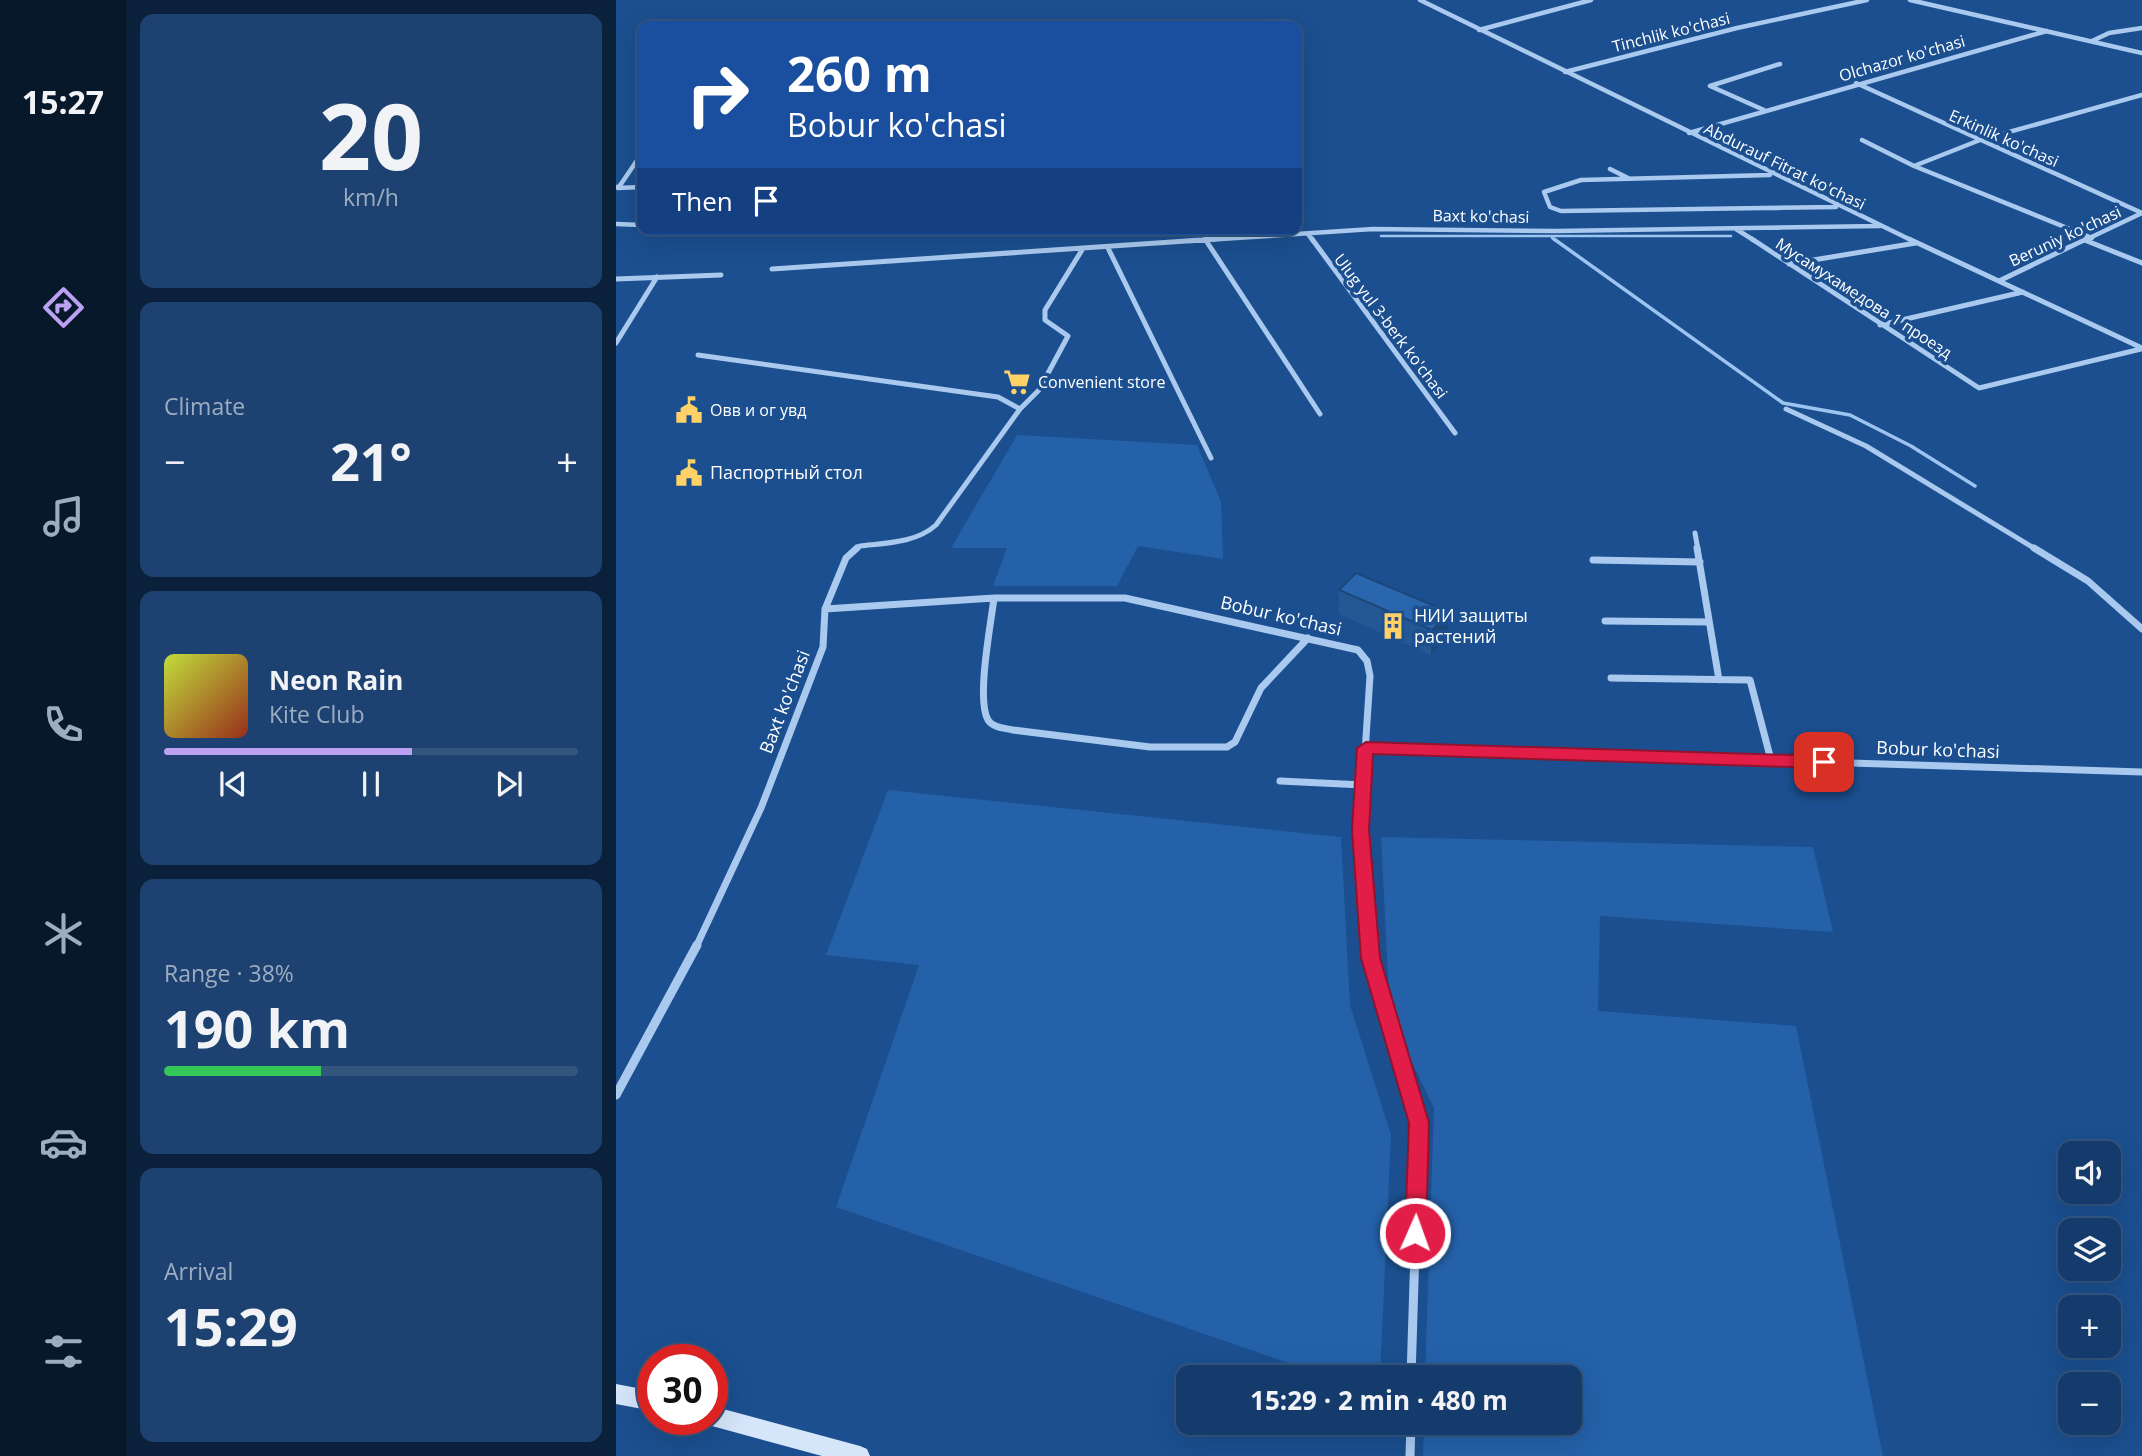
<!DOCTYPE html>
<html lang="en">
<head>
<meta charset="utf-8">
<style>
  :root { --surface:#143b6b; --page:#1d4271; --text:#f1f3f6; --muted:#9dadc1; --line:#33557e; --accent:#bca0f2 }
  body { margin:0; font-family:"Open Sans",sans-serif; background:var(--page); color:var(--text); height:100vh; display:flex; flex-direction:column; font-size:26px; white-space:nowrap }
  * { box-sizing:border-box; margin:0 }
  p { font-size:23px; color:var(--muted) }
  .icon { flex:none; width:38px; height:38px; fill:none; stroke:currentColor; stroke-width:2; stroke-linecap:round; stroke-linejoin:round }
  .map { position:relative; flex:1; overflow:hidden }
  .details { display:flex; flex-direction:column; gap:14px; padding:14px; background:#0b203b; width:490px }
  .details>* { flex:none }
  .hud { position:absolute; left:21px; top:21px; width:665px; height:214px; border-radius:14px; box-shadow:0 7px 28px #0002,0 0 0 2px var(--line); background:#1a4fa0; color:#fff; overflow:hidden }
  .controls { position:absolute; left:1442px; top:1141px; display:grid; gap:14px }
  .controls a { display:grid; place-items:center; width:63px; height:63px; border-radius:14px; background:var(--surface); box-shadow:0 7px 28px #0002,0 0 0 2px var(--line); font-size:35px }
  .speed { position:absolute; left:21px; top:1344px; display:flex; gap:14px; font-size:35px; font-weight:700; text-align:center }
  .speed>* { display:grid; place-content:center; width:91px; height:91px; border-radius:50%; background:var(--surface); box-shadow:0 7px 28px #0002,0 0 0 2px var(--line); line-height:1 }
  .speed .limit { border:10px solid #d22; background:#fff; color:#111 }
  .pin { position:absolute; display:grid; place-items:center; width:60px; height:60px; color:#fff; margin:-30px; border-radius:14px; box-shadow:0 4px 10px #0006 }
  .me { position:absolute; width:77px; margin:-38px; rotate:2deg; stroke-linejoin:round; filter:drop-shadow(0 0 5px #0008) }
  .turn { display:flex; align-items:center; gap:24px; height:147px; padding:0 35px; font-size:32px }
  .turn .icon { width:91px; height:91px; stroke-width:2.5 }
  .turn b { display:block; font-size:49px; line-height:60px }
  .then { display:flex; align-items:center; height:66px; padding:0 35px; background:#0003; gap:14px; font-size:26px }
  .big { font-size:52px; font-weight:700; line-height:1.1 }
  .details .widget { flex:1; display:flex; flex-direction:column; justify-content:center; gap:10px; min-width:0; padding:0 24px; border-radius:14px; background:var(--page) }
  .details .dial { align-items:center; gap:0 }
  .dial b { font-size:91px; line-height:1 }
  .song { display:flex; align-items:center; gap:21px }
  .cover { width:84px; height:84px; border-radius:10px; background:linear-gradient(135deg,hsl(70 70% 55%),hsl(10 70% 35%)) }
  .played { height:7px; border-radius:4px; background:linear-gradient(90deg,var(--accent) 60%,var(--line) 60%) }
  .keys { display:flex; justify-content:space-around; direction:ltr }
  .heat { display:flex; justify-content:space-between; align-items:center; font-size:38px; direction:ltr }
  .charge { height:10px; border-radius:5px; background:linear-gradient(90deg,#34c759 38%,var(--line) 0) }
  .trip { position:absolute; left:560px; top:1365px; width:406px; height:70px; border-radius:14px; background:var(--surface); box-shadow:0 7px 28px #0002,0 0 0 2px var(--line); font-weight:700; line-height:70px; text-align:center }
  main { display:flex; flex:1; min-height:0 }
  .tab-bar { display:flex; flex-direction:column; width:126px; justify-content:space-around; align-items:center; background:#08182b; color:var(--muted) }
  .tab-bar .icon { width:49px; height:49px }
  .tab-bar .current { color:var(--accent) }
  .tab-bar b { font-size:32px; color:var(--text) }
  .map>svg:first-child { display:block }
</style>
</head>
<body>
<main>
<nav class="tab-bar">
<b>15:27</b>
<svg class="icon current" aria-label="directions" viewBox="0 0 24 24"><path d="M12 3l9 9-9 9-9-9zM9 14v-3h6M13 9l2 2-2 2"/></svg>
<svg class="icon" aria-label="music" viewBox="0 0 24 24"><path d="M9 18V5l10-2v13"/><circle cx="6" cy="18" r="3"/><circle cx="16" cy="16" r="3"/></svg>
<svg class="icon" aria-label="phone" viewBox="0 0 24 24"><path d="M5 4h4l2 5-3 2q2 4 5 5l2-3 5 2v4C11 20 4 13 5 4z"/></svg>
<svg class="icon" aria-label="climate" viewBox="0 0 24 24"><path d="M12 3v18M4 7l16 10M4 17L20 7"/></svg>
<svg class="icon" aria-label="car" viewBox="0 0 24 24"><path d="M5 17H2v-5l4-1 3-4h7l3 4 3 1v5h-3M9 17h6M6 11h13"/><circle cx="7" cy="17" r="2"/><circle cx="17" cy="17" r="2"/></svg>
<svg class="icon" aria-label="filters" viewBox="0 0 24 24"><path d="M4 7h16M4 17h16"/><circle cx="9" cy="7" r="2"/><circle cx="15" cy="17" r="2"/></svg>
</nav>
<section class="details">
<div class="widget dial"><b>20</b><p>km/h</p></div>
<div class="widget"><p>Climate</p>
<div class="heat"><a>−</a><b class="big">21°</b><a>+</a></div>
</div>
<div class="widget">
<div class="song"><i class="cover"></i><div><b>Neon Rain</b><p>Kite Club</p></div></div>
<div class="played"></div>
<div class="keys"><svg class="icon" aria-label="previous" viewBox="0 0 24 24"><path d="M18 5L8 12l10 7zM5 5v14"/></svg><svg class="icon" aria-label="pause" viewBox="0 0 24 24"><path d="M8 5v14M16 5v14"/></svg><svg class="icon" aria-label="next" viewBox="0 0 24 24"><path d="M6 5l10 7-10 7zM19 5v14"/></svg></div>
</div>
<div class="widget"><p>Range · 38%</p><b class="big">190 km</b><div class="charge"></div></div>
<div class="widget"><p>Arrival</p><b class="big">15:29</b></div>
</section>
<div class="map">
<svg width="1526" height="1456" viewBox="0 0 1526 1456">
  <rect width="100%" height="100%" fill="#1b4f8f"/>
  <path fill="#2461a8" d="M401,435L581,445L605,502L607,559L522,546L501,586H377L391,548H335Z
    M272,790L725,837L734,1005L775,1135L764,1377H713L220,1207L303,965L210,955Z
    M765,837L1197,847L1217,932L984,916L982,1011L1180,1026L1267,1456H807L808,1423H954V1377H809L818,1108L774,1017Z"/>
  <g fill="none" stroke-linecap="round" stroke-linejoin="round">
    <path stroke="#9cc4f0" stroke-width="2.5" d="M765,236H1115
      M936,238L940,241"/>
    <path stroke="#9cc4f0" stroke-width="3.5" d="M938,239L1167,403L1234,415L1295,446L1359,486"/>
    <path stroke="#a9c9ee" stroke-width="4.5" d="M804,0L1297,241
      M1294,0L1526,53
      M863,30L975,0
      M1476,41L1493,33L1526,28
      M949,72L1121,28L1251,0
      M1240,83L1526,213
      M1148,110L1094,86L1164,64
      M1073,133L1431,31
      M1246,140L1298,166L1476,238
      M1298,166L1364,140L1526,95
      M994,169L1012,178
      M1154,175L965,180L928,192L934,207L945,211L1220,207
      M0,187H3L26,153
      M2,188L26,187
      M0,224L26,225
      M1120,229L1139,241
      M692,234L697,241
      M574,241L757,229L941,231L1264,226
      M1467,241L1526,213"/>
    <path stroke="#a9c9ee" stroke-width="5" d="M589,239L704,414
      M696,239L839,433
      M1136,239L1363,388L1525,349
      M1293,239L1526,348
      M1471,241L1526,263
      M492,248L595,458
      M1173,264L1300,243
      M156,269L600,239
      M0,279L105,275
      M1383,281L1470,239
      M1264,325L1407,292
      M0,343L41,277
      M82,355L382,397L404,409
      M1170,409L1250,446L1421,550
      M1079,533L1082,550
      M239,550L244,546C270,543 300,543 320,525L404,409L423,390L452,336L429,320V310L466,250"/>
    <path stroke="#a9c9ee" stroke-width="7" d="M1081,548L1103,680
      M1418,548L1472,581L1526,629
      M977,560L1084,562
      M378,598C375,623 360,700 372,720C377,728 389,728 397,730L534,747H611L619,742L645,688L692,638
      M209,609L378,598H509L742,650L751,661L754,676L744,830L753,947
      M989,621L1093,622
      M995,678L1134,680L1155,760
      M750,748L1526,772
      M664,781L747,785
      M80,947L145,808L207,647L209,609L230,558L241,548"/>
    <path stroke="#a9c9ee" stroke-width="9" d="M753,945L754,958L803,1123L795,1377
      M0,1095L81,945
      M794,1456L795,1423"/>
    <path fill="#d6e6fa" fill-rule="evenodd" d="M0,1384L37,1391V1411L0,1404Z
      M96,1406L244,1446L251,1449L254,1456H206L96,1426L89,1423L87,1419H96Z"/>
  </g>
  <path fill="#245895" d="M723,590L832,637L815,655L723,614Z"/>
  <path fill="#1d4779" d="M833,612L832,637L815,655L816,630Z"/>
  <path fill="#2a66ad" stroke="#1d4779" stroke-width="2" d="M740,573L833,612L816,630L723,590Z"/>
  <path fill="#e11d48" stroke="#92132f" stroke-width="2" d="M750,742L1208,756L1216,762L1208,768L757,754L753,830L764,958L813,1123L810,1233L807,1240L799,1243L792,1240L789,1233L793,1123L745,958L736,830L741,748Z"/>
  <defs>
    <symbol id="supermarket-bare" viewBox="-9 -9 18 18"><path d="M-6-5.5h2.5l.6 2H6L4.5 2H-2.5L-4.4-4H-6ZM-1.5 3.2a1.3 1.3 0 1 0 .1 0ZM3 3.2a1.3 1.3 0 1 0 .1 0Z" fill="#ffd166" stroke="#1b4f8f" stroke-width="2.5" paint-order="stroke"/></symbol>
    <symbol id="civic-bare" viewBox="-9 -9 18 18"><path d="M-.6-6.5H3V-4.5H.6V-3L4-1V1h2V6H-6V1h2V-1L-.6-3ZM-1.2 2.5V6h2.4V2.5Z" fill="#ffd166" stroke="#1b4f8f" stroke-width="2.5" paint-order="stroke"/></symbol>
    <symbol id="building-bare" viewBox="-9 -9 18 18"><path d="M-4-6H4V6H1V3H-1V6H-4ZM-2.5-4.3h1.7v1.8h-1.7ZM.8-4.3h1.7v1.8H.8ZM-2.5-1h1.7V.8h-1.7ZM.8-1h1.7V.8H.8Z" fill="#ffd166" stroke="#1b4f8f" stroke-width="2.5" paint-order="stroke"/></symbol>
  </defs>
  <g fill-rule="evenodd">
    <use href="#supermarket-bare" x="382" y="363" width="38" height="38"/>
    <use href="#civic-bare" x="54" y="391" width="38" height="38"/>
    <use href="#civic-bare" x="54" y="454" width="38" height="38"/>
    <use href="#building-bare" x="758" y="607" width="38" height="38"/>
  </g>
  <g text-anchor="middle" stroke-width="7" stroke-linejoin="round" paint-order="stroke">
    <g font-size="16" fill="#fff" stroke="#1b4f8f">
      <text transform="translate(1055 32) rotate(-14)" y="6">Tinchlik ko'chasi</text>
      <text transform="translate(1286 58) rotate(-16)" y="6">Olchazor ko'chasi</text>
      <text transform="translate(1388 138) rotate(24)" y="6">Erkinlik ko'chasi</text>
      <text transform="translate(1169 166) rotate(26)" y="6">Abdurauf Fitrat ko'chasi</text>
      <text transform="translate(865 216) rotate(1)" y="6">Baxt ko'chasi</text>
      <text transform="translate(1449 236) rotate(-25)" y="6">Beruniy ko'chasi</text>
      <text transform="translate(1248 298) rotate(33)" y="6">Мусамухамедова 1 проезд</text>
      <text transform="translate(775 326) rotate(53)" y="6">Ulug yul 3-berk ko'chasi</text>
    </g>
    <g font-size="16" fill="#fff" stroke="#1b4f8f" text-anchor="start">
      <text x="422" y="388">Convenient store</text>
      <text x="94" y="416">Овв и ог увд</text>
    </g>
    <g font-size="18" fill="#fff" stroke="#1b4f8f" text-anchor="start">
      <text x="94" y="479">Паспортный стол</text>
      <text x="798" y="622">НИИ защиты<tspan x="798" dy="21">растений</tspan></text>
    </g>
    <g font-size="18" fill="#fff" stroke="#1b4f8f">
      <text transform="translate(665 616) rotate(13)" y="6">Bobur ko'chasi</text>
      <text transform="translate(169 702) rotate(-69)" y="6">Baxt ko'chasi</text>
      <text transform="translate(1322 750) rotate(2)" y="6">Bobur ko'chasi</text>
    </g>
  </g>
</svg>
<div class="controls">
<a><svg class="icon" aria-label="sound" viewBox="0 0 24 24"><path d="M4 9h4l5-4v14l-5-4H4zM17 9q2 3 0 6"/></svg></a>
<a><svg class="icon" aria-label="layers" viewBox="0 0 24 24"><path d="M12 4l9 5-9 5-9-5zM3 14l9 5 9-5"/></svg></a>
<a>+</a>
<a>−</a>
</div>
<div class="speed"><div class="limit">30</div></div>
<div class="pin" style="left:1208px;top:762px;background:#d93025"><svg class="icon" aria-label="arrive" viewBox="0 0 24 24"><path d="M6 21V4h12l-3 4 3 4H6"/></svg></div>
<svg class="me" style="left:799px;top:1233px" viewBox="-20 -20 40 40"><circle r="17" fill="#e11d48" stroke="#fff" stroke-width="3"/><path d="M0-11L8 9 0 5-8 9z" fill="#fff"/></svg>
<div class="trip">15:29 · 2 min · 480 m</div>
<div class="hud">
<div class="turn"><svg class="icon" aria-label="right" viewBox="0 0 24 24"><path d="M7 20v-9h11M14 6l5 5-5 5"/></svg><div><b>260 m</b>Bobur ko'chasi</div></div>
<div class="then">Then<svg class="icon" aria-label="arrive" viewBox="0 0 24 24"><path d="M6 21V4h12l-3 4 3 4H6"/></svg></div>
</div>
</div>
</main>
</body>
</html>
